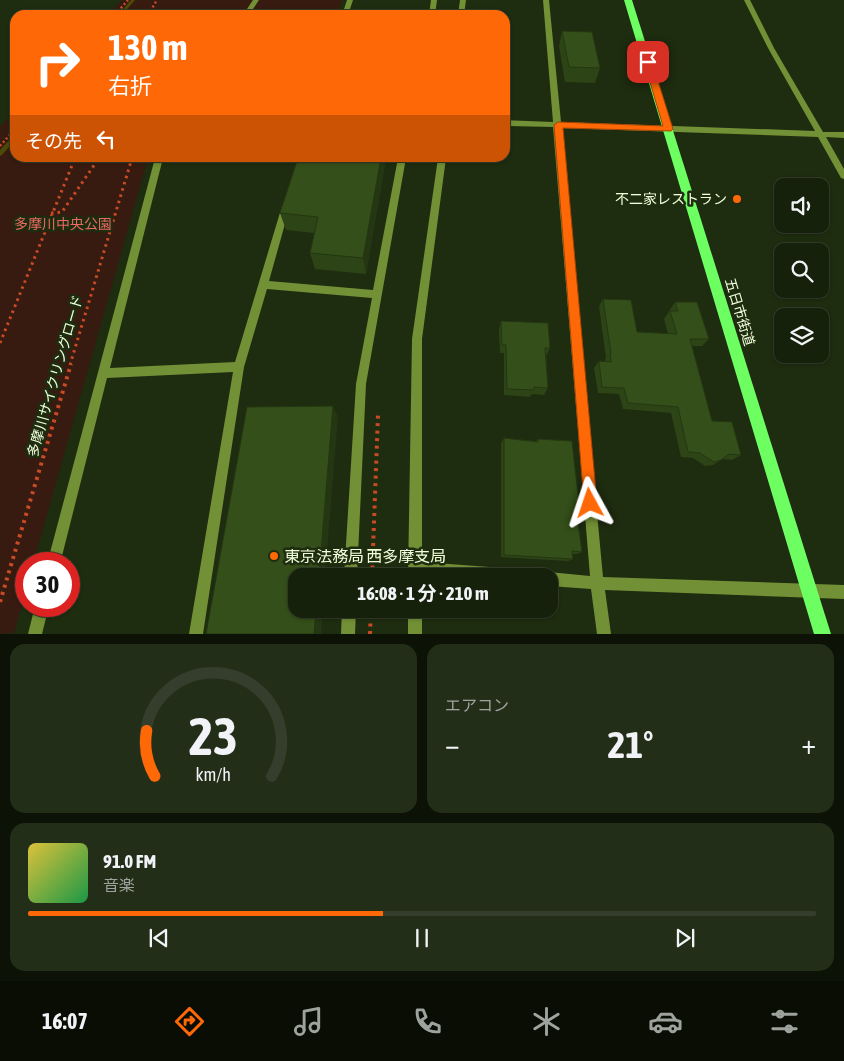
<!DOCTYPE html>
<html lang="ja">
<head>
<meta charset="utf-8">
<style>
  :root { --surface:#16210b; --page:#232e19; --text:#f1f3f6; --muted:#9ea39d; --line:#353e2c; --accent:#ff6806 }
  body { margin:0; font-family:"Asap Condensed","Noto Sans JP",sans-serif; background:var(--page); color:var(--text); height:100vh; display:flex; flex-direction:column; font-size:19px; white-space:nowrap }
  * { box-sizing:border-box; margin:0 }
  p { font-size:16px; color:var(--muted) }
  .icon { flex:none; width:28px; height:28px; fill:none; stroke:currentColor; stroke-width:2; stroke-linecap:round; stroke-linejoin:round }
  .map { position:relative; height:634px; overflow:hidden }
  .sheet { display:flex; flex-direction:column; gap:10px; padding:10px; background:#0c1206; flex:1 }
  .sheet>* { flex:none }
  .guide { position:absolute; left:10px; top:10px; width:500px; height:152px; border-radius:15px; box-shadow:0 1px 4px #0004,0 0 0 1px var(--line); background:#ff6806; color:#fff; overflow:hidden }
  .fabs { position:absolute; left:774px; top:178px; display:grid; gap:10px }
  .fabs a { display:grid; place-items:center; width:55px; height:55px; border-radius:10px; background:var(--surface); box-shadow:0 1px 4px #0004,0 0 0 1px var(--line); font-size:25px }
  .speed { position:absolute; left:15px; top:552px; display:flex; gap:10px; font-size:25px; font-weight:700; text-align:center }
  .speed>* { display:grid; place-content:center; width:65px; height:65px; border-radius:50%; background:var(--surface); box-shadow:0 1px 4px #0004,0 0 0 1px var(--line); line-height:1 }
  .speed .limit { border:8px solid #d22; background:#fff; color:#111 }
  .pin { position:absolute; display:grid; place-items:center; width:42px; height:42px; color:#fff; margin:-21px; border-radius:10px; box-shadow:0 2px 8px #0006 }
  .me { position:absolute; width:55px; margin:-28px; rotate:355deg; stroke-linejoin:round; filter:drop-shadow(0 0 4px #0008) }
  .turn { display:flex; align-items:center; gap:18px; height:105px; padding:0 15px; font-size:22px }
  .turn .icon { width:65px; height:65px; stroke-width:2.5 }
  .turn b { display:block; font-size:35px; line-height:42px }
  .then { display:flex; align-items:center; height:48px; padding:0 15px; background:#0003; gap:10px; font-size:19px }
  .big { font-size:38px; font-weight:700; line-height:1.1 }
  .sheet .widget { flex:1; display:flex; flex-direction:column; justify-content:center; gap:8px; min-width:0; padding:0 18px; border-radius:15px; background:var(--page) }
  .sheet .dial { align-items:center; gap:0 }
  .dial svg { height:130px; overflow:visible; fill:none; stroke:var(--line); stroke-width:7; stroke-linecap:round; text-anchor:middle }
  .dial text { fill:var(--text); stroke:none }
  .song { display:flex; align-items:center; gap:15px }
  .cover { width:60px; height:60px; border-radius:8px; background:linear-gradient(135deg,hsl(50 70% 55%),hsl(140 70% 35%)) }
  .played { height:5px; border-radius:2px; background:linear-gradient(90deg,var(--accent) 45%,var(--line) 45%) }
  .keys { display:flex; justify-content:space-around; direction:ltr }
  .heat { display:flex; justify-content:space-between; align-items:center; font-size:28px; direction:ltr }
  .sheet .tiles { flex:1; display:grid; gap:10px; grid-template-columns:1fr 1fr }
  .widget:last-child { grid-column:span 2 }
  .trip { position:absolute; left:288px; top:568px; width:270px; height:50px; border-radius:15px; background:var(--surface); box-shadow:0 1px 4px #0004,0 0 0 1px var(--line); font-weight:700; line-height:50px; text-align:center }
  .tabs { display:flex; height:80px; justify-content:space-around; align-items:center; background:#090d04; color:var(--muted) }
  .tabs .icon { width:35px; height:35px }
  .tabs .active { color:var(--accent) }
  .tabs b { font-size:22px; color:var(--text) }
  .map>svg:first-child { display:block }
</style>
</head>
<body>
<div class="map">
<svg width="844" height="634" viewBox="0 0 844 634">
  <rect width="100%" height="100%" fill="#1e2c0f"/>
  <path fill="#371b11" d="M122,0H342L337,15H107Z
    M15,111V158H148L33,564H26V589L14,633L0,634V127Z"/>
  <g fill="none" stroke-linecap="round" stroke-linejoin="round">
    <path fill="#4e4906" fill-rule="evenodd" d="M131,0H135L122,15H118Z
      M15,135V140L2,155L0,156V150L13,136Z"/>
    <path stroke="#c84b25" stroke-width="2.5" stroke-dasharray="2 2.5" stroke-linecap="butt" d="M115,15L128,0
      M148,15L157,0
      M0,146L15,129"/>
    <path stroke="#c84b25" stroke-width="3" stroke-dasharray="2.5 4" stroke-linecap="butt" d="M51,213L62,212L99,158
      M0,343L75,158
      M70,365L132,158"/>
    <path stroke="#c84b25" stroke-width="4" stroke-dasharray="3 4.5" stroke-linecap="butt" d="M372,576L378,415
      M0,602L71,364
      M370,634L371,609"/>
    <path fill="#729035" fill-rule="evenodd" d="M253,0H259L249,15H243Z
      M347,0H353L348,15H342Z
      M431,0H437L435,15H429Z
      M460,0H466L464,15H458Z
      M543,0H549L561,122L815,131L768,48L744,0H750L774,48L823,132H844V138L826,137L844,169V179L841,178L818,137L561,128L603,577L844,585V599L605,590L611,634H597L591,589L549,586V576H544L549,572L590,576L553,127L505,126V120L553,122Z
      M155,158H163L110,368L235,362L282,206L286,203L290,206L269,281L373,290L398,158H406L366,384L357,576H344L356,384L372,298L267,289L244,367L203,634H189L233,372L107,378L60,564H47Z
      M438,158H446L422,339V562L518,569L523,571L524,576H408L412,339Z
      M35,606H49L42,634H28Z
      M342,609H356L355,634H341Z
      M408,609H422V634H408Z"/>
    <path fill="#6dff61" fill-rule="evenodd" d="M624,0H632L831,634H814Z"/>
  </g>
  <path fill="#2d4416" d="M562,31L600,68L595,83L565,82L559,46Z
    M298,158H386L366,274L315,269L310,253L314,233L286,230L280,213Z
    M603,299L637,332L668,334L664,319L675,302L709,339L702,346H692L712,421L741,455L732,460L723,459L713,465L705,466L693,458L681,457L671,413L623,409L619,394L598,393L594,368L599,361L605,362V360L606,358L599,306Z
    M501,321L550,348L546,356L548,388L544,395L532,394L530,397L504,395V353H500L499,329Z
    M504,438L536,441L538,439L580,513L577,514L582,552L577,554H573V559L568,561L501,557V443Z"/>
  <path fill="#243712" d="M381,158H386L366,274L363,258Z
    M333,406L338,417L325,576H319Z
    M316,609H323L321,634H314Z"/>
  <path fill="#344f19" stroke="#243712" d="M562,31L592,32L600,68L569,67Z
    M298,158H381L363,258L310,253L318,217L280,213Z
    M603,299L631,300L637,332L677,334L670,311H678L675,302H697L709,339H690L712,421L732,422L741,455L729,454L721,460L714,462L700,453L688,452L678,407L628,403L624,388L602,387L599,361L611,362L610,353H611Z
    M501,321L548,323L550,348H545L548,388L534,387V390L507,389L506,345H502Z
    M333,406L319,576H296V609H316L314,634H206L247,407Z
    M504,438L538,442V439L572,441L580,513L577,512V516L582,552L572,551L573,559L504,555Z"/>
  <path fill="#ff6806" stroke="#a64404" d="M648,60L652,62L673,129L671,131L563,128L597,503L595,508L590,510L586,508L584,503L554,125L558,122L663,126L644,62Z"/>
  <g fill="#ff6806" stroke="#1e2c0f" stroke-width="2">
    <circle cx="737" cy="199" r="5"/>
    <circle cx="274" cy="556" r="5"/>
  </g>
  <g text-anchor="middle" stroke-width="5" stroke-linejoin="round" paint-order="stroke">
    <g font-size="14" fill="#f0ffda" stroke="#1e2c0f" text-anchor="end">
      <text x="727" y="204">不二家レストラン</text>
    </g>
    <g font-size="14" fill="#ec6862" stroke="#1e2c0f">
      <text x="63" y="229">多摩川中央公園</text>
    </g>
    <g font-size="14" fill="#f0ffda" stroke="#1e2c0f">
      <text transform="translate(740 312) rotate(73)" y="5">五日市街道</text>
      <text transform="translate(55 376) rotate(-74)" y="5">多摩川サイクリングロード</text>
    </g>
    <g font-size="16" fill="#f0ffda" stroke="#1e2c0f" text-anchor="start">
      <text x="284" y="562">東京法務局 西多摩支局</text>
    </g>
  </g>
</svg>
<div class="fabs">
<a><svg class="icon" aria-label="sound" viewBox="0 0 24 24"><path d="M4 9h4l5-4v14l-5-4H4zM17 9q2 3 0 6"/></svg></a>
<a><svg class="icon" aria-label="search" viewBox="0 0 24 24"><circle cx="10" cy="10" r="6"/><path d="M15 15l6 6"/></svg></a>
<a><svg class="icon" aria-label="layers" viewBox="0 0 24 24"><path d="M12 4l9 5-9 5-9-5zM3 14l9 5 9-5"/></svg></a>
</div>
<div class="speed"><div class="limit">30</div></div>
<div class="pin" style="left:648px;top:62px;background:#d93025"><svg class="icon" aria-label="arrive" viewBox="0 0 24 24"><path d="M6 21V4h12l-3 4 3 4H6"/></svg></div>
<svg class="me" style="left:590px;top:503px" viewBox="-20 -20 40 40"><path d="M0-17L14 15 0 8-14 15z" fill="#ff6806" stroke="#fff" stroke-width="4"/></svg>
<div class="trip">16:08 · 1 分 · 210 m</div>
<div class="guide">
<div class="turn"><svg class="icon" aria-label="right" viewBox="0 0 24 24"><path d="M7 20v-9h11M14 6l5 5-5 5"/></svg><div><b>130 m</b>右折</div></div>
<div class="then">その先<svg class="icon" aria-label="left" viewBox="0 0 24 24"><path d="M17 20v-9H6M10 6l-5 5 5 5"/></svg></div>
</div>
</div>
<section class="sheet">
<div class="tiles">
<div class="widget dial"><svg viewBox="0 0 100 80">
<path d="M14 69A42 42 0 1 1 86 69"/>
<path d="M14 69A42 42 0 0 1 9 41" stroke="#ff6806"/>
<text x="50" y="56" font-size="32" font-weight="700">23</text>
<text x="50" y="72" font-size="11">km/h</text>
</svg></div>
<div class="widget"><p>エアコン</p>
<div class="heat"><a>−</a><b class="big">21°</b><a>+</a></div>
</div>
<div class="widget">
<div class="song"><i class="cover"></i><div><b>91.0 FM</b><p>音楽</p></div></div>
<div class="played"></div>
<div class="keys"><svg class="icon" aria-label="previous" viewBox="0 0 24 24"><path d="M18 5L8 12l10 7zM5 5v14"/></svg><svg class="icon" aria-label="pause" viewBox="0 0 24 24"><path d="M8 5v14M16 5v14"/></svg><svg class="icon" aria-label="next" viewBox="0 0 24 24"><path d="M6 5l10 7-10 7zM19 5v14"/></svg></div>
</div>
</div>
</section>
<nav class="tabs">
<b>16:07</b>
<svg class="icon active" aria-label="directions" viewBox="0 0 24 24"><path d="M12 3l9 9-9 9-9-9zM9 14v-3h6M13 9l2 2-2 2"/></svg>
<svg class="icon" aria-label="music" viewBox="0 0 24 24"><path d="M9 18V5l10-2v13"/><circle cx="6" cy="18" r="3"/><circle cx="16" cy="16" r="3"/></svg>
<svg class="icon" aria-label="phone" viewBox="0 0 24 24"><path d="M5 4h4l2 5-3 2q2 4 5 5l2-3 5 2v4C11 20 4 13 5 4z"/></svg>
<svg class="icon" aria-label="climate" viewBox="0 0 24 24"><path d="M12 3v18M4 7l16 10M4 17L20 7"/></svg>
<svg class="icon" aria-label="car" viewBox="0 0 24 24"><path d="M5 17H2v-5l4-1 3-4h7l3 4 3 1v5h-3M9 17h6M6 11h13"/><circle cx="7" cy="17" r="2"/><circle cx="17" cy="17" r="2"/></svg>
<svg class="icon" aria-label="filters" viewBox="0 0 24 24"><path d="M4 7h16M4 17h16"/><circle cx="9" cy="7" r="2"/><circle cx="15" cy="17" r="2"/></svg>
</nav>
</body>
</html>
